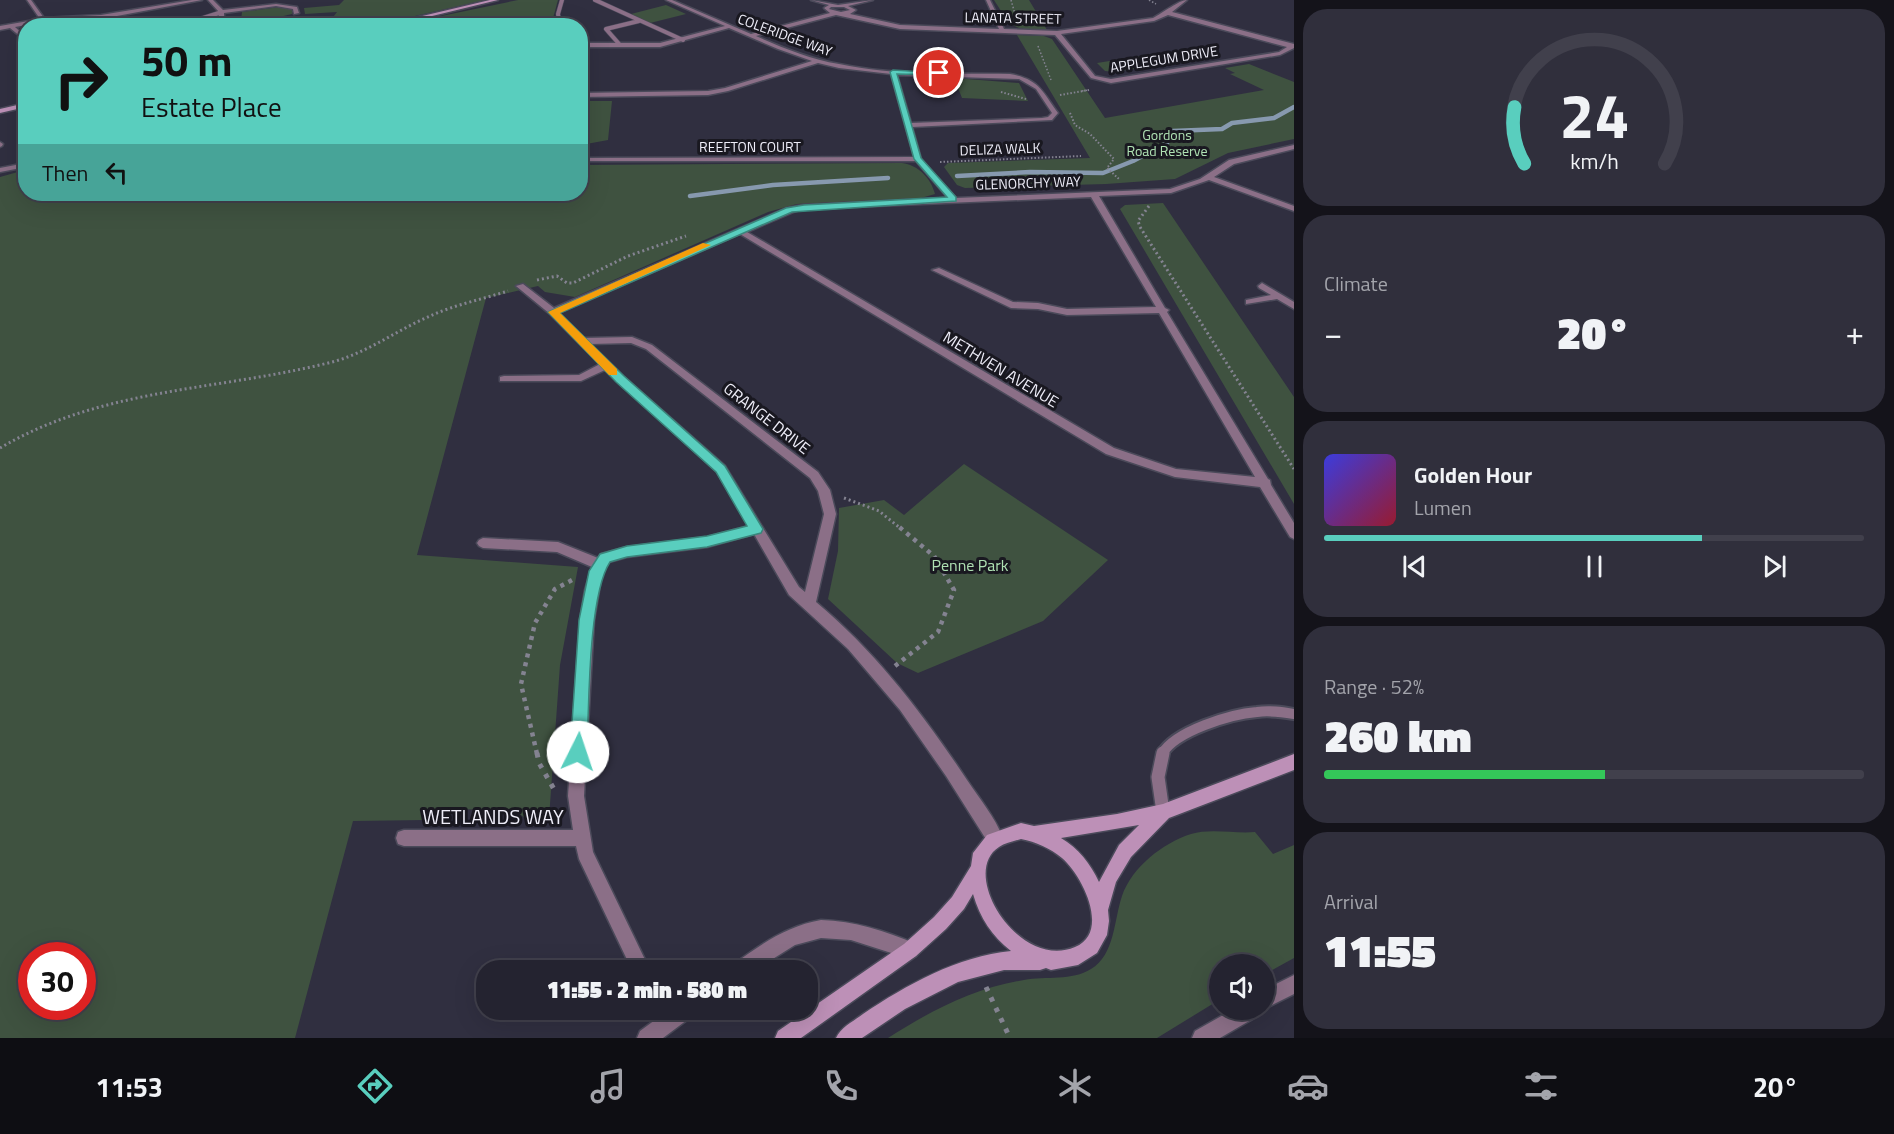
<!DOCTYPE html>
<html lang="en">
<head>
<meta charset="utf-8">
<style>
  :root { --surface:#242330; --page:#302f3c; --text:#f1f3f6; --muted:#a3a4ab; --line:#41404c; --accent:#59cebe }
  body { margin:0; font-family:"Titillium Web",sans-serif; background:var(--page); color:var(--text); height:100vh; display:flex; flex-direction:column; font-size:22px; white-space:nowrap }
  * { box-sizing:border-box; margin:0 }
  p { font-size:20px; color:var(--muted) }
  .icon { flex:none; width:33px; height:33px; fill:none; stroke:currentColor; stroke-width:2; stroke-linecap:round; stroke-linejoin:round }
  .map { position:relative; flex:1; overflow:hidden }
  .sheet { display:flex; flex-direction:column; gap:9px; padding:9px; background:#14131a; width:600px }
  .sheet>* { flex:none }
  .banner { position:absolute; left:18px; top:18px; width:570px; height:183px; border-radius:24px; box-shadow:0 6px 24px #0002,0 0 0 2px var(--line); background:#59cebe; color:#111; overflow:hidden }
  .controls { position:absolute; left:1209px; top:954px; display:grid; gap:12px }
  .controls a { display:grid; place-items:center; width:66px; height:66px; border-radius:50%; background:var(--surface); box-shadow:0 6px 24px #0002,0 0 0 2px var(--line); font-size:30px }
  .speed { position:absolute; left:18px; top:942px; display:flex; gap:12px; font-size:30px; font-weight:700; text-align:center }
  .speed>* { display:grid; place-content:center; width:78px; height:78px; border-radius:50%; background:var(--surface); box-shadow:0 6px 24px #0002,0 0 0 2px var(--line); line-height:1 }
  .speed .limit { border:9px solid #d22; background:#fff; color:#111 }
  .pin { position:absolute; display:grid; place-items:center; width:51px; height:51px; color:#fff; margin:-26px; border:3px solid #fff; border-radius:50%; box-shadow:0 2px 6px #0007 }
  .me { position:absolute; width:66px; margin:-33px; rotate:4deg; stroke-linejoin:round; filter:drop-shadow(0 0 4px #0008) }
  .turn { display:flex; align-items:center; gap:21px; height:126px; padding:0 24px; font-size:27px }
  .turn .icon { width:78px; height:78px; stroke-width:2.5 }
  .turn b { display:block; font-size:42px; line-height:51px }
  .then { display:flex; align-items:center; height:57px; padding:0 24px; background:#0003; gap:12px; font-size:22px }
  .big { font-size:45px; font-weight:800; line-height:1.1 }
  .sheet .card { flex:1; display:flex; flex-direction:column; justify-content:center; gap:9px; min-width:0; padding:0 21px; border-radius:24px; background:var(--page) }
  .sheet .dial { align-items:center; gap:0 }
  .dial svg { height:156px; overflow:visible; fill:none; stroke:var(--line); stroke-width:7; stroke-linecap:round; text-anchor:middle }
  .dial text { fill:var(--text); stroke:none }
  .song { display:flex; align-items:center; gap:18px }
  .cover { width:72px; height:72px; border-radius:9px; background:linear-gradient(135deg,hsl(240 70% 55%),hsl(350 70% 35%)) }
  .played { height:6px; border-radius:3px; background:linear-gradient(90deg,var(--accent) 70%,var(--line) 70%) }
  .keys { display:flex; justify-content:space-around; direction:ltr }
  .heat { display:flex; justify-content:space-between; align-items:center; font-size:33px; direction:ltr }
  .charge { height:9px; border-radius:4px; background:linear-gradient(90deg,#34c759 52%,var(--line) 0) }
  .trip { position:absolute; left:476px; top:960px; width:342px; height:60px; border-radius:24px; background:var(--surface); box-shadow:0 6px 24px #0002,0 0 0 2px var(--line); font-weight:800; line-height:60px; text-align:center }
  .dock { display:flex; height:96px; justify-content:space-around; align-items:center; background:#0e0e13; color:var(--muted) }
  .dock .icon { width:42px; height:42px }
  .dock .active { color:var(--accent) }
  .dock b { font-size:27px; color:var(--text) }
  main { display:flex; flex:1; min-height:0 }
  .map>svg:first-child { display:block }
</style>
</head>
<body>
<main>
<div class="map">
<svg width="1294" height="1038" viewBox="0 0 1294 1038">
  <rect width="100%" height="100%" fill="#302f40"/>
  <path fill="#3f5240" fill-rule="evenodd" d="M344,0H485L376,25H327L337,12L305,14L304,8L339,5Z
    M518,0H558L552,22L556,25H398Z
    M994,0H1029L1047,30C1012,29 1013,30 994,0Z
    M666,5L686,14L650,23L631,14Z
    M279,7L292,9V14L271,19L241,21L242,12Z
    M1017,35L1044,36L1052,39L1105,118L1264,90L1230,74L1235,73L1225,68L1249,64L1294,82V139L1228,153L1175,179L1106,184L965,188L957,185L944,167L948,163L1090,158Z
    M1141,56L1161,65L1114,72L1105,71L1097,63Z
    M954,78L1019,83L1028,101L962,98Z
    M581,101H612L608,140L581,145Z
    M902,163C918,165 931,178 935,194L921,198L797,204L768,212L575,297L545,292L538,286L486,298L417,555L578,567L560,665L549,818L527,820L515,810L436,809L425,820L353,821L295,1038H0V177L25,170L26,194H580L581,165ZM32,956H82V1006H32Z
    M1163,203L1294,397V504L1120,209L1125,205Z
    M964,464L1108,560L1043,621L918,673L897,663L828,599L838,551L839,508L884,500L904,515Z
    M1255,832L1273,854L1294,845V958L1265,974L1264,964H1220L1219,1000L1157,1038H888C930,1011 974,988 1024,980C1046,976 1072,981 1091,969C1115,955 1114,919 1122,896C1132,867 1163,843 1191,834C1211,828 1235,834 1255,832Z"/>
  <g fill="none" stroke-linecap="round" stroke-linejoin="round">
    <path stroke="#8799af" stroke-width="4.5" d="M957,176L1030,172L1103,173L1133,161L1167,143L1173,131L1222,129L1232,123L1274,118L1294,107
      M690,196L773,185L888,178"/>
    <defs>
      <path id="lane-far2" d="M595,0L683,40
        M197,26L200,19L222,12
        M560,26L558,14L562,0
        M620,45L606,29L639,21"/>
      <path id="lane-far1" d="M1162,754C1175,731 1231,714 1257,712C1270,710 1282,712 1294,714"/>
      <path id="lane" d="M1163,753L1158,777L1163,812"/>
      <path id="street" d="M27,0H31L44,18L101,15L192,0H202L101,19L43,22L15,27L26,37V41L10,28L0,30V26L40,19Z
        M208,0H213L223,10L276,4L297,7L299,13L294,14L293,9L276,6L224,13V26H218L219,12Z
        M666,0H672L751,34L830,13L824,8L829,5L811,0L838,5L873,0L848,6L856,10L850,14L900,25L999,29L986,0H990L1004,29L1057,31L1153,18C1163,13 1179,0 1187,0L1172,12L1294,44V48L1280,55L1111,83L1091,78L1055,35L900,29L836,15L756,36C783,48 810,59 839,64C895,76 953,73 1010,74C1039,79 1042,91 1058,113L1052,120L912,127L921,159L956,198L1170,189L1200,179L1229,160L1294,145V149L1234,164L1214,177L1294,206V211L1209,180L1171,193L1099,196L1165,308L1169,310L1167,312L1268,479L1270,480L1271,485L1294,523V539L1290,537L1260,487L1175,477L1106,454L740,234L559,313L584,338L632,337L652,345L818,472L830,490L836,514L816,602C876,652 924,715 967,780C979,798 995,817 1003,838L1001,844L995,846L989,844L946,776L900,710L848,649L789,595L754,534L707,547L627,557L609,562L602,573L594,620L584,796L593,852L650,970H632L579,859L576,846H404L398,844L396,838L398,832L404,830H573L568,796L580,620L585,590L592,567L557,552L483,548L479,546L477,543L479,540L483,538L558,542L598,558L601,554L627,547L707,537L749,526L717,472L605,370L581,381H500V377L504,376L579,375L600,364L550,314L516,286L523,284L554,308L787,208L803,205L948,198L916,161H581V159L583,158L914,157L891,74L839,68L818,63L728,91L708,95L580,97V93L708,91L725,88L812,61L778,49L729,28L660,47H580V43H660L725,26ZM831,7H844L850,10L841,12L829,9ZM1168,15L1287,47L1279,52L1111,79L1095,76L1061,34L1154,21ZM897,75L1019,79L1036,89L1052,113L1048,117L1042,118L911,123ZM1091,197L1156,307L1067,309L1038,303L1013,302L939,268L932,270L1011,308L1038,309L1067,315L1159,313L1255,477L1176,469L1114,448L747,232L793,212L803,209ZM631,343L646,349L810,478L818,491L824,514L805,592L799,587L725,466L624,377L590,344Z
        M0,142L3,144L2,146L0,147Z
        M26,163V167L0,172V168Z
        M1262,283L1294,302V309L1277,299L1246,304V300L1271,295L1259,288L1258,286Z
        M821,920C854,921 886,931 916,944L919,950L916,956L910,959L851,940L821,938L795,945L755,970H731L734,964C761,944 787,926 821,920Z
        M1294,975V994L1264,1009V990Z
        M651,1010H693L691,1017L663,1038H637L640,1031L655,1020Z
        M1232,1010H1258L1256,1017L1220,1038H1192L1195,1031Z"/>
      <path id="secondary" d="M490,0H498L391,26H380Z
        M26,103V107L0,113V109Z
        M1294,754V770L1169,818L1131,857L1116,882L1108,910L1109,921L1107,935L1097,953L1078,965L1051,970L1046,968L1040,970H1004L958,982L905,1009L862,1038H836C841,1027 854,1021 863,1014C906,985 958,956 1011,951C992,936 980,918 973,894L964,909L946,929L916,956L801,1038H775L778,1031L904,944L934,917L952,897L971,866L973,853L987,835L1021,823L1034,826L1117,814L1163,804ZM1139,825L1119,845L1099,882C1090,863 1079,849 1061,838ZM1021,839C1036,842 1050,848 1062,858C1082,875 1111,932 1075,947C1019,971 958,873 999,847C1005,843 1014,841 1021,839Z"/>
    </defs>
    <use href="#lane-far2" stroke="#4b4a5a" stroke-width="5"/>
    <use href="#lane-far1" stroke="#4b4a5a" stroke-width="14"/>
    <use href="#lane" stroke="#4b4a5a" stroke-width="16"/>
    <use href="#street" stroke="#4b4a5a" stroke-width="3"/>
    <use href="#secondary" stroke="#4b4a5a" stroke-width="3"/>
    <path stroke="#848391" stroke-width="1.5" stroke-dasharray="1.5 2" stroke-linecap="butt" d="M1011,0L1015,14L1019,18
      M1149,0L1156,4
      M356,26L370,22
      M1038,46L1051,80
      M1082,91L1089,90"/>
    <path stroke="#848391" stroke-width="2" stroke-dasharray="1.5 2" stroke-linecap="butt" d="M1001,92L1026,99
      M1060,95L1089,90
      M1070,113L1075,125L1090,134L1114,159L1107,168L1119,179
      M940,162L1081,156"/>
    <path stroke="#848391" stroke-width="3" stroke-dasharray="2 3" stroke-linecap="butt" d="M1149,206L1138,221L1140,227L1294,469
      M537,280L557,276L567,283H573L628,256L686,236
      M0,448C104,387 218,391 332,362C367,353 397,330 430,316C454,305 483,299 508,291
      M844,498L879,511L900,528"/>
    <path stroke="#848391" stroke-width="4.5" stroke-dasharray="4 5" stroke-linecap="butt" d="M895,666L938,632L954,590L934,556L898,526
      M537,754L521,684L535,623L555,589L576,578"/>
    <path stroke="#848391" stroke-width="5" stroke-dasharray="4.5 7" stroke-linecap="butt" d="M537,753L539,763L555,791
      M986,987L1010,1038"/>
    <use href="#lane-far2" stroke="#8b6f87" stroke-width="4"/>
    <use href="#lane-far1" stroke="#8b6f87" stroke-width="10"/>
    <use href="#lane" stroke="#8b6f87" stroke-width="13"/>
    <use href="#street" fill="#8b6f87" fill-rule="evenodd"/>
    <use href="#secondary" fill="#bd90b7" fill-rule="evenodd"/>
  </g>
  <path fill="#59cebe" stroke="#3a867c" stroke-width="1.5" d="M893,70L942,73L939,75L897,74L921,158L956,197V201L792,212L560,313L624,376L725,466L763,529L761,533L707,547L627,557L610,562C588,596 589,708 587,752L585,758L578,760L572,758L570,752L579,620L589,571L600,554L627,546L707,536L747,526L716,472L616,382L548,312L786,208L804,205L947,197L914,159L890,72Z"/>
  <path fill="#f59e0b" d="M703,243L711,245L560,313L617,369V375H609L548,312Z"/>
  <g text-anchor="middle" stroke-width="6" stroke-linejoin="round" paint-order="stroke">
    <g font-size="14" fill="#efeef9" stroke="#191820">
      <text transform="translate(1013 18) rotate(1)" y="5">LANATA STREET</text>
      <text transform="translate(785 35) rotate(20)" y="5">COLERIDGE WAY</text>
      <text transform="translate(1164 59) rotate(-9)" y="5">APPLEGUM DRIVE</text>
      <text x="750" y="152">REEFTON COURT</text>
      <text transform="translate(1000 149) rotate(-2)" y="5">DELIZA WALK</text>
      <text transform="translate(1028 183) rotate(-2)" y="5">GLENORCHY WAY</text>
    </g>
    <g font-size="14" fill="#afe1b3" stroke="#191820">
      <text x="1167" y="140">Gordons<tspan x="1167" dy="16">Road Reserve</tspan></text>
    </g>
    <g font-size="16" fill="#efeef9" stroke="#191820">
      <text transform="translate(1001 369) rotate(31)" y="6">METHVEN AVENUE</text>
      <text transform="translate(767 418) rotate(38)" y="6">GRANGE DRIVE</text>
    </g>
    <g font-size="16" fill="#afe1b3" stroke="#191820">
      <text x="970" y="571">Penne Park</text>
    </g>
    <g font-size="20" fill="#efeef9" stroke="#191820">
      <text x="493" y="824">WETLANDS WAY</text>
    </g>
  </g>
</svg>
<div class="controls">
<a><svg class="icon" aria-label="sound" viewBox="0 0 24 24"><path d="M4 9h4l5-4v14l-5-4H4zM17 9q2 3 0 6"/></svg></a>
</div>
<div class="speed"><div class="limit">30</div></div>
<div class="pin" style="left:939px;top:73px;background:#d93025"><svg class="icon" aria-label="arrive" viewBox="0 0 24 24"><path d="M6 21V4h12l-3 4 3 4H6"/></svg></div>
<svg class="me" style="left:578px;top:752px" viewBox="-20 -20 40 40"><circle r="19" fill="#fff"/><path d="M0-13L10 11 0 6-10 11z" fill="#59cebe"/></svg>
<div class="trip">11:55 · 2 min · 580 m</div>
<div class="banner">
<div class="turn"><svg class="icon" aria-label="right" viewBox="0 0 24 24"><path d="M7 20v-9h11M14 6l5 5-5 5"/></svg><div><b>50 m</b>Estate Place</div></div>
<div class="then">Then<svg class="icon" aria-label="left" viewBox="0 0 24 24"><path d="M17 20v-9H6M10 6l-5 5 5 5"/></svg></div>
</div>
</div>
<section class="sheet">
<div class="card dial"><svg viewBox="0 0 100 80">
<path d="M14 69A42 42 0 1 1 86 69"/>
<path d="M14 69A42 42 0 0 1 9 40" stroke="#59cebe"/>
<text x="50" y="56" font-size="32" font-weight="700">24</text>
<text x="50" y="72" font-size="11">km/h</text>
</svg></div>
<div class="card"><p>Climate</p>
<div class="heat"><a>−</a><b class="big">20°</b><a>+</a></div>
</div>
<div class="card">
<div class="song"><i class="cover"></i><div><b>Golden Hour</b><p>Lumen</p></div></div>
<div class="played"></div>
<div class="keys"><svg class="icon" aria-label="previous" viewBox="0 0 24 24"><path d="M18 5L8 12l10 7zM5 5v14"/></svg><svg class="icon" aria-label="pause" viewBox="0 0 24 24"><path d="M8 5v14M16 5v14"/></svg><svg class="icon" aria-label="next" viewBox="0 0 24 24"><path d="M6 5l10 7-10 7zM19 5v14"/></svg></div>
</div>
<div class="card"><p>Range · 52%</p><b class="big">260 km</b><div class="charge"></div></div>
<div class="card"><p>Arrival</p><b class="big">11:55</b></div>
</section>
</main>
<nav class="dock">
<b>11:53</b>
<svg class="icon active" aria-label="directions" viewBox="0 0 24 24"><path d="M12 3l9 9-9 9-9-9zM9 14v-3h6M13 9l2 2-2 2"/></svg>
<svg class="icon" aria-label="music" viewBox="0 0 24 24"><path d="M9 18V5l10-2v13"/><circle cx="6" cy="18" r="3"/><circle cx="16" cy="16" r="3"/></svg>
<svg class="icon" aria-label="phone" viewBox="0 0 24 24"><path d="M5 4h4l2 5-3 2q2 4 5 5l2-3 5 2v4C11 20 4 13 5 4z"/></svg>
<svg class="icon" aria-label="climate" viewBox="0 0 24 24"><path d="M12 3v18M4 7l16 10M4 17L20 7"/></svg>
<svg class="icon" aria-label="car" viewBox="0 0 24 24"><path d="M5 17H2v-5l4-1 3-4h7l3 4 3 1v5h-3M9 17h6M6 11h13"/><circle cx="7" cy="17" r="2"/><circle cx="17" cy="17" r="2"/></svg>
<svg class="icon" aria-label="filters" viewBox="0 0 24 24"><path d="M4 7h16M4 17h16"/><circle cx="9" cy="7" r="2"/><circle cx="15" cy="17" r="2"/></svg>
<b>20°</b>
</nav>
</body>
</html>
